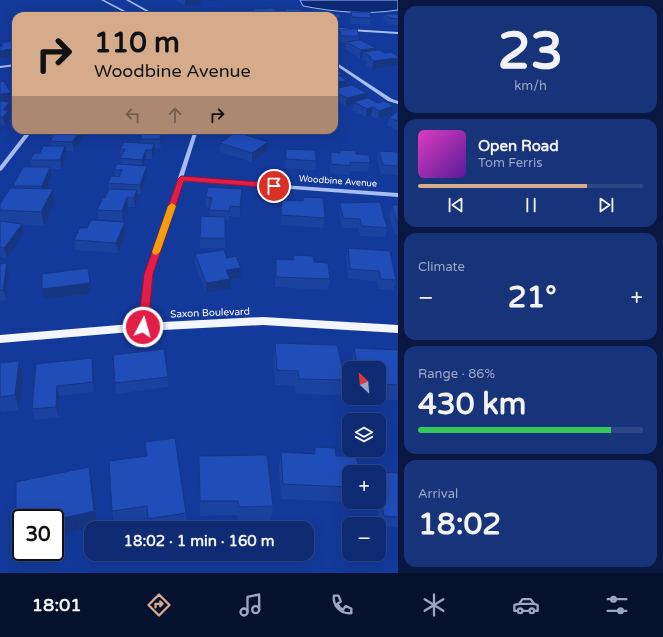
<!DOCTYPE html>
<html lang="en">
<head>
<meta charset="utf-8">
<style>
  :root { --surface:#0e2b74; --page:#173379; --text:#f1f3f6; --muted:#9ba7c5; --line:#2e4786; --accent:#d6ab8b }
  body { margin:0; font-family:"Varela Round",sans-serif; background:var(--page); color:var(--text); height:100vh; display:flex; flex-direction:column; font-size:15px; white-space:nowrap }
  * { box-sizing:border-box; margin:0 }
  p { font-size:13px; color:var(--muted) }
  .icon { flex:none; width:22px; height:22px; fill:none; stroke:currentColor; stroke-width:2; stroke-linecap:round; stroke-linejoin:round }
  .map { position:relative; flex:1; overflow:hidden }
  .sheet { display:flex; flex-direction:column; gap:6px; padding:6px; background:#081840; width:265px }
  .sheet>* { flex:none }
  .hud { position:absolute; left:12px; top:12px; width:326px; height:122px; border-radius:12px; box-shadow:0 4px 16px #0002,0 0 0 1px var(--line); background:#d6ab8b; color:#111; overflow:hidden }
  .needle { width:26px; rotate:334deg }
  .fabs { position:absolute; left:342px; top:361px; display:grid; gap:8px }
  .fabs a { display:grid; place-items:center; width:44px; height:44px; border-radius:8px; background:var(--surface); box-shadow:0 4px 16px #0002,0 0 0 1px var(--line); font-size:20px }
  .speed { position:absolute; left:12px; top:509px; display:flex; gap:8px; font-size:20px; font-weight:700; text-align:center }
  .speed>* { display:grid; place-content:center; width:52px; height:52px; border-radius:50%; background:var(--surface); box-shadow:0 4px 16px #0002,0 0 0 1px var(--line); line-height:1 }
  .speed .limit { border:2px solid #111; border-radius:6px; background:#fff; color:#111 }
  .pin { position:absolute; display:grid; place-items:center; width:34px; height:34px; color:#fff; margin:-17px; border:2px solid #fff; border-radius:50%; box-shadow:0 1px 4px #0007 }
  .me { position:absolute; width:44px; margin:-22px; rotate:6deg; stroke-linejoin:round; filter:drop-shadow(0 0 3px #0008) }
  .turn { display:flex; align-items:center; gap:14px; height:84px; padding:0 16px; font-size:18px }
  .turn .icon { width:52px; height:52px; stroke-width:2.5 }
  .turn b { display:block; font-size:28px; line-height:34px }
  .lanes { display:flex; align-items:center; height:38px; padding:0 16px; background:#0003; justify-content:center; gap:20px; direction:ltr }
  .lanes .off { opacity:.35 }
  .big { font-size:30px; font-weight:700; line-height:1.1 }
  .sheet .widget { flex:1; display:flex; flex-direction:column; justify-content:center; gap:6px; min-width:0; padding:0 14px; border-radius:12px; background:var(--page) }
  .sheet .dial { align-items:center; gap:0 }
  .dial b { font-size:52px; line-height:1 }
  .song { display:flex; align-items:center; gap:12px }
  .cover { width:48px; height:48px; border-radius:6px; background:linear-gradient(135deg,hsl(310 70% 55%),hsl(270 70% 35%)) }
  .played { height:4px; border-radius:2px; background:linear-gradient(90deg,var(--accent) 75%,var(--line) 75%) }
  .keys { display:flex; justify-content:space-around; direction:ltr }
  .heat { display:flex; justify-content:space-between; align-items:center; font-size:22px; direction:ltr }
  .charge { height:6px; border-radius:3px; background:linear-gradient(90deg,#34c759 86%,var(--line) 0) }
  .trip { position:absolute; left:84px; top:521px; width:230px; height:40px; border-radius:12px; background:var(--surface); box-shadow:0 4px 16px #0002,0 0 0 1px var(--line); font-weight:700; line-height:40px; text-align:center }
  .menu { display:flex; height:64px; justify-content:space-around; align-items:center; background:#06112e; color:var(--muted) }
  .menu .icon { width:28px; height:28px }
  .menu .selected { color:var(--accent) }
  .menu b { font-size:18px; color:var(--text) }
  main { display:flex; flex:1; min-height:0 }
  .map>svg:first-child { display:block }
</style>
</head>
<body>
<main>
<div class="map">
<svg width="398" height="573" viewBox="0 0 398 573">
  <rect width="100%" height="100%" fill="#13399a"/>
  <path fill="#0c2976" stroke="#99b6f6" d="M300,0H398V10C366,15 335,12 303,6Z"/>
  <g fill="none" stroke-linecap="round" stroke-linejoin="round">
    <path fill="#a7bdf3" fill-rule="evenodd" d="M101,0H104L135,16H131Z
      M126,0H129L158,16H154Z
      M334,28L398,32V34L334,30Z
      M334,61L392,99L398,101V104L388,101L334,64Z
      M16,64V66L0,68V66Z
      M28,130H33L2,170L0,171V166Z
      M194,130H198L183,178L398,193V197L182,181L152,274L147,327L146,329H140L139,327L146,274Z"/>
    <path fill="#f3f6ff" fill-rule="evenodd" d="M263,317L398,325V333L263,325L143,331L0,343V335L143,323Z"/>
  </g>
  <path fill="#1c429f" d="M176,0H201V4L185,6Z
    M253,9L278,12V16H226V12L252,14Z
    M285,9L304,14V16H284Z
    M351,12L371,18L370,25L351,24L350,18Z
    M384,14H398V25H389L383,20Z
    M337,29L359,36V40L376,48V50H379L372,69L366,65L367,62L362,59V57L360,58L345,49L346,43H340L339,38H336V36Z
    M334,70L343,74L342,77L347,81L346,86L366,99L378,103L394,106L392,114L378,119L371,116L366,117L352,110L354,104L345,106L334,99Z
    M0,82L11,93L12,101L7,102L12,110L9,113L10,118L5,125H1L2,129L0,131Z
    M398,111V130L387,126L389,118Z
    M161,130H162L161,148H154L155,152L152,159H146L144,166L147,175L141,194H137L138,200L135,207H128L123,221L99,219L97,210L105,198L109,189L108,183L115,177L114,170L121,164L120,158L121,156L120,149L141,143V139Z
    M50,132L84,135L74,151H66L67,155L61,169H51L52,176L46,189H53L55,203L44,226L22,225L24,233L7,258L0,257V204L14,188L13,186L32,167L30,160L40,153L51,146L50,141L51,139Z
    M220,143L267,151L252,162L220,152Z
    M286,149L316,161L315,170L285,168Z
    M340,150L356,154L370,163L368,172L349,171V175L330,173V161L331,152L339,153Z
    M379,151L398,152V175L381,174L377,160Z
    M242,189L240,217L229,216V220H225V248H200V238L209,216L210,207H206V197Z
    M303,197L325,218L323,228L280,225L282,200L303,201Z
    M340,203L387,228L385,237L360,236L358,228H342L339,213Z
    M392,205H398V235H395L389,214Z
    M125,222L126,232L118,253L75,250L74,240L87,228Z
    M348,248L396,280L393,290L378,289L377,281L348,279L346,258Z
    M195,254L227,258L241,278L230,280V289L206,293L195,264Z
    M293,255L314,262L330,279L328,290L275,287V269L276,259L292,260Z
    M7,263L9,274L6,300L0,301V264Z
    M275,343L345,380L341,395L296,394L295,386L275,385L273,358Z
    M354,348L398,350V400L357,399V398H379V368H351V363Z
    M92,358L94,368V392L59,396V417L35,420L32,409L36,364Z
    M19,361L23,376L19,410L2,412L1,410H0V363Z
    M168,377V387L116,394L115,383Z
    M145,442L186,513L187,527L181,528H149L148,520L114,526L112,511L147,456Z
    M315,447L336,456L349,472V502L281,499L279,467L281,452L313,454Z
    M199,456L273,506L271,521L238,522L237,515L200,516Z
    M379,472L398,473V527L380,526L376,502H379Z"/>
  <path fill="#173682" d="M185,0H201V4L185,6Z
    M209,0H222L209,1Z
    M269,12V16H257V13Z
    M340,18L339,22L335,23L336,19Z
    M16,48V56L0,58V51Z
    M376,48L375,56L363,52L362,57L360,58L361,50Z
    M398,58V65L372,69L374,61Z
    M343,74L342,81H347L346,89L334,90V82L339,75Z
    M11,93L12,101L0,103V94Z
    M367,93L366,101L354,102V104L345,106L347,98Z
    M10,102L12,110L9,113L10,118L5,125L3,117V110Z
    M394,106L392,114L378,119L379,111Z
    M373,107L371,116L366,117L367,109Z
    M0,121L2,129L0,131Z
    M81,130H84V135L74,151L72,142Z
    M161,130H162L161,148L160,139Z
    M268,142L267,151L252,162V153Z
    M154,144L155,152L152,159V150Z
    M65,146L67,155L61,169L60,160Z
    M146,150V159L143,169L142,160Z
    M147,166V175L141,194L140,185Z
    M50,167L52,176L44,195L42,186Z
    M53,189L55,203L44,226L41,212Z
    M242,189V198L240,217V207Z
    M137,190L138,200L135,207L134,198Z
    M127,197L128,207L123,221L122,211Z
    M125,222L126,232L118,253L116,243Z
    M22,224L24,233L7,258L4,248Z
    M7,263L9,274L6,300L3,290Z
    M88,268L91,293L44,299L42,289Z
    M241,268V278L230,280V289L206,293V283L226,270Z
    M92,358L94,368V392L93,382Z
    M19,361L23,376L19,410L15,395Z
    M57,386L59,396V417L56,407Z
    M89,467L92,482L97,526L55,535V520Z
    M21,531V544L16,532Z"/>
  <path fill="#214db9" stroke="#173682" d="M273,8L278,12H269L257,13L253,9Z
    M285,9H296L302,10L304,14H287Z
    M248,11L253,14L228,15L226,12Z
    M351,12H370L371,18L352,17Z
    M216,13L220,16H195V15L200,14Z
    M328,14H340V18L334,19V16H324H328Z
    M384,14H398V19L390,18Z
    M337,29H357L359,36H341L340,31H337Z
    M360,40L376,48L361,50L347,42Z
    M13,41L16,45V48L0,51V46H3L1,43Z
    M379,50L385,53L391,52L398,56V58L374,61L368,57H371L363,52Z
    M334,70H337L343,74L339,75L347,81L334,82Z
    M4,81L11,93L0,94V82Z
    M352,85L367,93L347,98L334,91V89Z
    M368,98L378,103L384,101L394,106L379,111L373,107L367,109L354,102Z
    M0,101L10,102L3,110H9L3,117H0Z
    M398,111V121L389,118Z
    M51,130H81L72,142L50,141L56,132H50Z
    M142,130H161L160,139H141Z
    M236,132L268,142L252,153L220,143Z
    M124,142L154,144L152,150H146L142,160L120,158L125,149H120Z
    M43,146H65L60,160H30L34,153H40Z
    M286,149L315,150L316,161L286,159Z
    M340,150L356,151V154L369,155L370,163L350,162V166L331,164V152L340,153Z
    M379,151L398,152V166L383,165Z
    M117,164L147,166L140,185L108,183L111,176L119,177L122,170H114Z
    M23,167H50L42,186H13Z
    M208,187L242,189L240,207L230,206L229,211L209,210L212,198L206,197Z
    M10,188L53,189L41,212L0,210V204Z
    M109,189L137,190L134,198L127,197L122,211L97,210L103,198H105Z
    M303,197L323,198L325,218L281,215L282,200L303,201Z
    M380,202L387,228L362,226L360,219L343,218L340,203Z
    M392,205H398V225Z
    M201,216L225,217V238H200Z
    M91,220L125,222L116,243L74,240L80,228H87Z
    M0,221L22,224L4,248L0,247Z
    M348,248L390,251L396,280L381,279L379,271L350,269Z
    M224,250L227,258L236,256L241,268L226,270L230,279L206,283L195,254Z
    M293,255L313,256L314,262L328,263L330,279L276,277V259L294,260Z
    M7,263L3,290H0V264Z
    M88,268L90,283L42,289V274Z
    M275,343L337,345L345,380L299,379L298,371L277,370Z
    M354,348L398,350V385L379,384V368H358Z
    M164,349L168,377L115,383L113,355Z
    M92,358L93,382L57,386L56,407L32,409L36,364Z
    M19,361L15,395L0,397V363Z
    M175,438L186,513L148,519L147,506L112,511L109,461L147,456L145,442Z
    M315,447L335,448L336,456H356L359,472H349V487L283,484L281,452L315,454Z
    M267,455L273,506L239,507L238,501H200L199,456Z
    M89,467L94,511L55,520V518H21V531L16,532V482Z
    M379,472L398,473V517L384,516L379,490Z"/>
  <path fill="#e11d48" stroke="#92132f" d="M181,176L274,183L278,186L274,188L184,181L153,274L148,327L143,330L138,327L144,274L178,179Z"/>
  <path fill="#f59e0b" d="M172,203L176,206L160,252L156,255L153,254L152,252L168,206Z"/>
  <g text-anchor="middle" stroke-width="4" stroke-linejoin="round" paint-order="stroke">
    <g font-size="9" fill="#fff" stroke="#13399a">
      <text transform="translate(338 181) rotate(4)" y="3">Woodbine Avenue</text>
    </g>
    <g font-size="10" fill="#fff" stroke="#13399a">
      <text transform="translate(210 312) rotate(-2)" y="4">Saxon Boulevard</text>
    </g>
  </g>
</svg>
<div class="fabs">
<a><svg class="needle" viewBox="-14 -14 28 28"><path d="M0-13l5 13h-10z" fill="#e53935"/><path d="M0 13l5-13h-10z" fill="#9ba7c5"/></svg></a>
<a><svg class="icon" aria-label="layers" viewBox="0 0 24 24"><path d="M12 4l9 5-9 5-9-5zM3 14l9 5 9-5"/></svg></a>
<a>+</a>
<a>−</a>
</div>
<div class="speed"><div class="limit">30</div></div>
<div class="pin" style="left:274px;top:186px;background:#d93025"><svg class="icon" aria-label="arrive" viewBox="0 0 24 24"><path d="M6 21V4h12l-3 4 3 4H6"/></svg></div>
<svg class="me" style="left:143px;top:327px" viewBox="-20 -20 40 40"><circle r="17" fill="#e11d48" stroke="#fff" stroke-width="3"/><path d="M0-11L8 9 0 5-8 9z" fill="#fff"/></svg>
<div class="trip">18:02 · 1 min · 160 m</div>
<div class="hud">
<div class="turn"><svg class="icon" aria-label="right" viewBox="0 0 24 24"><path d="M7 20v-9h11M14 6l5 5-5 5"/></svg><div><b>110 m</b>Woodbine Avenue</div></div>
<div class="lanes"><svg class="icon off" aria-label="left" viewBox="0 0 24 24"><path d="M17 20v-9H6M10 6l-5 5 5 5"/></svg><svg class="icon off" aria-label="ahead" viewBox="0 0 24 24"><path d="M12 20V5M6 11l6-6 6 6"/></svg><svg class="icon" aria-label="right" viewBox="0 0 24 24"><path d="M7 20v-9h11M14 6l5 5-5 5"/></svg></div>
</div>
</div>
<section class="sheet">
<div class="widget dial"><b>23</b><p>km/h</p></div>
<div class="widget">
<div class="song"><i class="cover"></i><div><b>Open Road</b><p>Tom Ferris</p></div></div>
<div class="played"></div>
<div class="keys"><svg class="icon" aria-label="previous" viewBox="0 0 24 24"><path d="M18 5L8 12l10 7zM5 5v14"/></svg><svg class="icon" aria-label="pause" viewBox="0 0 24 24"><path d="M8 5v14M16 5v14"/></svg><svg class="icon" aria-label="next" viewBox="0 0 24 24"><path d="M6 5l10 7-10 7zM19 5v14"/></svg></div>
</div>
<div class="widget"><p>Climate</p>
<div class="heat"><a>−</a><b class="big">21°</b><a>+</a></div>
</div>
<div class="widget"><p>Range · 86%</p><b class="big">430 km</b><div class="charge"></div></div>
<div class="widget"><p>Arrival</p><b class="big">18:02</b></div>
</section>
</main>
<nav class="menu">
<b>18:01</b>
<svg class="icon selected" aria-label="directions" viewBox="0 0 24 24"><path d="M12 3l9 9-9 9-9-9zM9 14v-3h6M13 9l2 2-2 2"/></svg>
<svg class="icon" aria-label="music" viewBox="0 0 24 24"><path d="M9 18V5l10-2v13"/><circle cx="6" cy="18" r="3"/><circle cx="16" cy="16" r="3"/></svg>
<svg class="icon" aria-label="phone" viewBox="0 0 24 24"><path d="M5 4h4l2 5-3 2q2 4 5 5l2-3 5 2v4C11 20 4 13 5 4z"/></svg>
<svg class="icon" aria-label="climate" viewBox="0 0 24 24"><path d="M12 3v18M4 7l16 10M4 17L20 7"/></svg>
<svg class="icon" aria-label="car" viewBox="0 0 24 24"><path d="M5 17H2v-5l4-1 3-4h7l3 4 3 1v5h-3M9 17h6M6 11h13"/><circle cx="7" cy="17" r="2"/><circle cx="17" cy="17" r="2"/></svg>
<svg class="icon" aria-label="filters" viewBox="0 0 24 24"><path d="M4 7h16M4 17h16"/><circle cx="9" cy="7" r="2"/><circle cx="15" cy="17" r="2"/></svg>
</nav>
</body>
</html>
